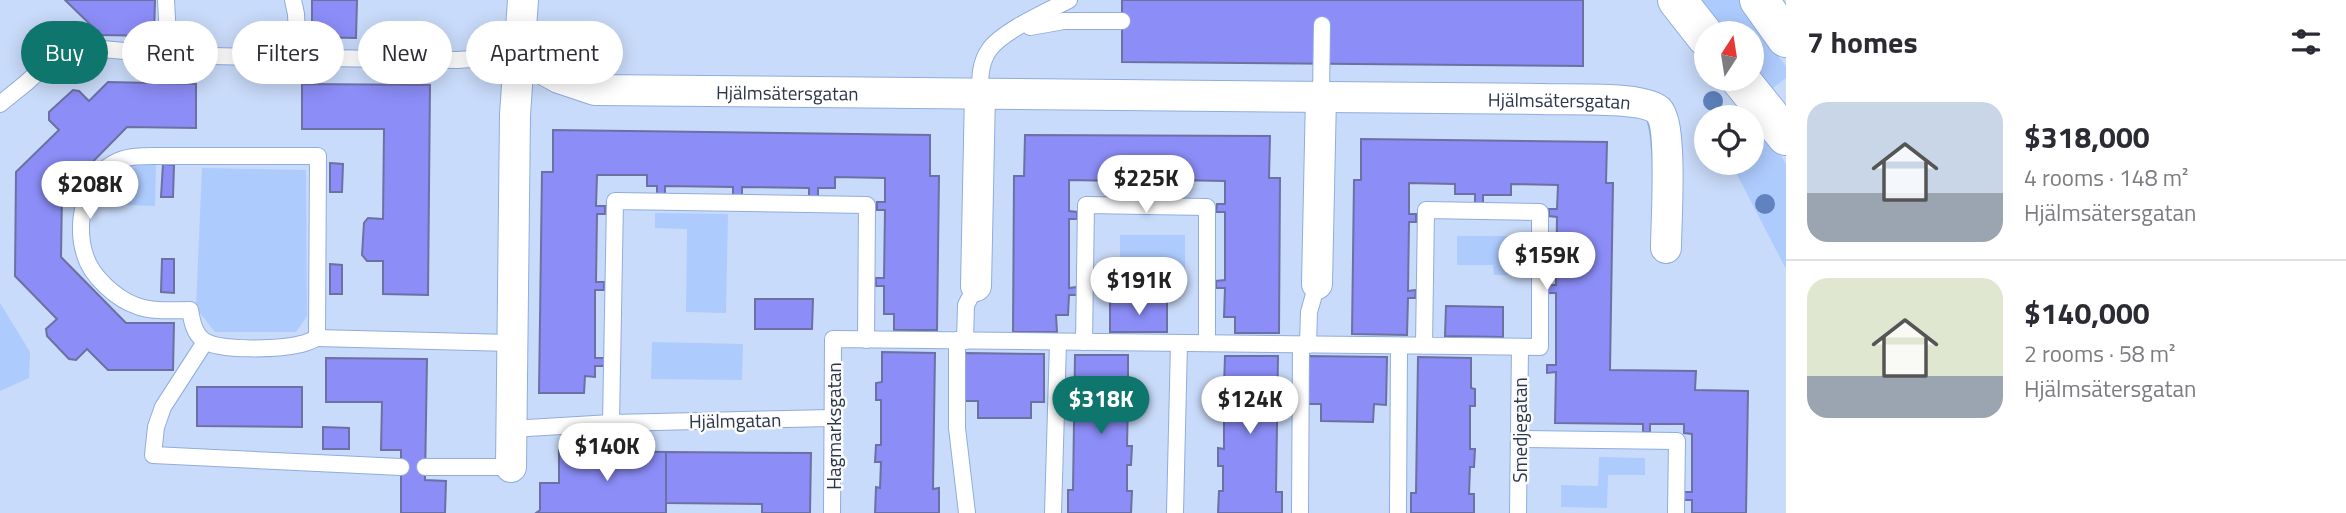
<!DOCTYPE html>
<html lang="en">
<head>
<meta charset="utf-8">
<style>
	:root { --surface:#fff; --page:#f2f2f3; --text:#2b2b33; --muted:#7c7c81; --line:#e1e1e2; --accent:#0f766e }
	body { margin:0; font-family:"Titillium Web",sans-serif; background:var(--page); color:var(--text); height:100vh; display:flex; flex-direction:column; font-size:26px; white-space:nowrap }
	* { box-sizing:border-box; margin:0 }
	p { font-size:23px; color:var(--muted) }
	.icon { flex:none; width:38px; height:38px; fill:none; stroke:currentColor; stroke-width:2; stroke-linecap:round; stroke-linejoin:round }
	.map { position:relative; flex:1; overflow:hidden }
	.drawer { display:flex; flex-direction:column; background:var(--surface); width:560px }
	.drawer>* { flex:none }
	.top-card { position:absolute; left:21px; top:21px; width:665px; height:63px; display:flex; gap:14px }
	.needle { width:46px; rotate:12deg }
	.controls { position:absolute; left:1694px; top:21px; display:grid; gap:14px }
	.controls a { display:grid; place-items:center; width:70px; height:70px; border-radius:50%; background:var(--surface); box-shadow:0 4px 18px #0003; font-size:35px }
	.price { position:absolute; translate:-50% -60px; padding:0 16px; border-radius:24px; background:#fff; color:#222; font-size:23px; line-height:46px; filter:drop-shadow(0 2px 4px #0008) }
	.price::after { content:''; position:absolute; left:50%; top:42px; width:21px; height:16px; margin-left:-10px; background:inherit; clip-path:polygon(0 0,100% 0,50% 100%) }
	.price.selected { background:var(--accent); color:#fff }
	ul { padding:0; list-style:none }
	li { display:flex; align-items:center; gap:21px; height:175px; padding:0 21px }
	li+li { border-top:2px solid var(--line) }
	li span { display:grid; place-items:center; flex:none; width:196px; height:140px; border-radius:21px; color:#555 }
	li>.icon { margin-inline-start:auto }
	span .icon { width:84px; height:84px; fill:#fffc; stroke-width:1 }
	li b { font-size:30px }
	h2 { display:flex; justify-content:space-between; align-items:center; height:84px; padding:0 21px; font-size:30px }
	.chip { padding:0 24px; border-radius:32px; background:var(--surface); box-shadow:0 4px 18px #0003; font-size:24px; line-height:63px }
	.chip.selected { background:var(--accent); color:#fff }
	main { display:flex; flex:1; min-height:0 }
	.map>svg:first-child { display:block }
	.green { fill:#adcbfd }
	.building { fill:#8c8df7; stroke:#6d70a2; stroke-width:2 }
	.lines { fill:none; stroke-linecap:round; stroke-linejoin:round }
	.lane-casing { stroke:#90acdd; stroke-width:18 }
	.street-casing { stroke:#90acdd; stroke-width:32 }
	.secondary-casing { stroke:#90acdd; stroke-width:40 }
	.lane { stroke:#fff; stroke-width:16 }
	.street { stroke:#fff; stroke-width:30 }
	.secondary { stroke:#fff; stroke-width:38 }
	.tree { fill:#6082be }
	.labels { text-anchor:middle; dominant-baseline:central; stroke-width:5; stroke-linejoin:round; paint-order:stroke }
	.street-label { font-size:19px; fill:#2b374b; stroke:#fbfbfb }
</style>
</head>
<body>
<main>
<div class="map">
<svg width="1786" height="513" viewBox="0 0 1786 513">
	<rect width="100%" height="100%" fill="#c9dbfa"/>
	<g class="green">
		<path d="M1696,0h43l32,47 15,19v12l-17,13 -17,-21v-37h-30z"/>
		<path d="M1758,127l17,19 11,18v105l-55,-106h21v-33z"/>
		<path d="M156,164l-1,42 -60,-2c15,-30 28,-38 61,-40z"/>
		<path d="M202,168l104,2 1,146 -11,16h-81l-19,-24z"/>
		<path d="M655,213l73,1 -2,99 -40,-1 1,-83 -32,-1z"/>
		<path d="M1120,235h65v39l-28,-1v-9l-37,-1z"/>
		<path d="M1457,236h65v39h-28l-1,-10h-36z"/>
		<path d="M0,303l30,49 -1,26 -29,13z"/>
		<path d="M652,342l91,2 -1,36 -91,-1z"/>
		<path d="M1599,457l46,1v17h-37l-1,33 -46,-1v-22l37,1z"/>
	</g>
	<g class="building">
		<path d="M65,0h90l-1,36 -53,-1z"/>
		<path d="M312,0h45l-1,38 -44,-1z"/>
		<path d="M1122,0h461v66l-461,-4z"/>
		<path d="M415,23v16h-26v-15z"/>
		<path d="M108,82l88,2v44l-69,-1 -65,66 -1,64 65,66h48l-1,47h-65l-21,-21 -11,11 -7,-1 -22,-23 -1,-7 11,-10 -42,-43 1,-104 43,-42 -10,-10v-8l24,-22 6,1 10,10z"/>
		<path d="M302,84l128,1 -2,210 -45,-1v-33h-16l-5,-6 2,-32 4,-5 15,1 1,-90h-82z"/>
		<path d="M553,130l377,5v41h9l-2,154h-43v-16h-10v-28h-8v-8h8l1,-68h-8v-8h8v-24l-50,-1v11h-17v8h-9v-8l-67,-1v9l-9,-1v-8l-68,-1v9l-8,-1v-8h-10v-11h-50l-1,31h9v8h-8l-1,68h8v8h-9v68h9v8h-9v11l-10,-1 -1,17h-45l3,-221h11z"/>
		<path d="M1025,135l245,1 -1,42h11l-1,155h-44v-16h-11l1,-29h-9v-7l9,-1v-68h-9l1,-8h8v-23l-51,-1v11h-26v8h-8v-8l-20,-1v-9l-51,-1v31l8,1v7h-8v69l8,-1v8h-8l-1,20h-12l1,17h-44l1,-156h10z"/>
		<path d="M1361,139l246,3 -1,41h7l-3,187 86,1 -1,19 53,1 -2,122h-54v-13h-9v-8h9v-58l-8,-1v-9h-34v8h-7v-8l-88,-1 1,-51 -9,1v-8h9v-72h-8v-8h8l1,-68 -8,-1v-7h8l1,-24 -47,-1v11h-28v8h-8v-9h-20v-10l-46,-1v31h7v8h-7l-1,69 8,-1 -1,8h-7l-1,37 -55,-1 2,-154h7z"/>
		<path d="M330,163l13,1 -1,28h-12z"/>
		<path d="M163,164l11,1 -1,32h-12z"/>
		<path d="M162,259h12v34l-13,-1z"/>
		<path d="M330,264l12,1v29h-12z"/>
		<path d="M755,299h58l-1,30h-57z"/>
		<rect x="1110" y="302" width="57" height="30"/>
		<path d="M1446,306l57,1v30l-58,-1z"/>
		<path d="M882,352l53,1 -2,136 6,-1v25h-64l1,-26 4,1 1,-26h-6l1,-17h5v-45h-5v-17l6,-1z"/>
		<path d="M965,353l79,1v48h-13v16h-53v-17h-13z"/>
		<path d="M1075,355h53v31h4v17l-4,-1 -1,44h5l-1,19h-4v26h5l-1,22h-63v-23h5z"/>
		<path d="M1225,356h53l-2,136h6v21h-64l1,-22h4v-25h-5v-18l6,1v-45h-6l1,-18h5z"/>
		<path d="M1308,356l79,1 -1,48 -12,-1 -1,18 -52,-1v-17h-14z"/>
		<path d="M1418,357l53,1v30l4,1v17h-5v43h5l-1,18h-4l-1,27h5v19h-63v-20h5z"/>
		<path d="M326,358l101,1 -2,121 21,1 -1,32h-44v-63h-20l1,-48h-56z"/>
		<path d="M197,387h105v40l-105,-1z"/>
		<path d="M323,427l26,1v21h-26z"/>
		<path d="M559,450l107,2v61h-130l4,-3v-27h19z"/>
		<path d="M666,452l145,1 -1,60h-48v-9l-96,-1z"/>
	</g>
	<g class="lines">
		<g class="lane-casing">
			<g id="lane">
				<path d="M166,0l3,55"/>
				<path d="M293,0l3,14 2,43"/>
				<path d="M1030,27l34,-6h58"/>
				<path d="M980,93c0,-15 0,-30 9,-43 13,-19 59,-39 80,-50"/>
				<path d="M1321,96l1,-71"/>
				<path d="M0,104l26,-21 35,-32 19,-4 89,8 86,2 202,3 62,-4"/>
				<path d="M154,156h164l-1,182c-5,2 -10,5 -16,6 -19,5 -82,8 -98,-4 -9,-7 -11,-19 -13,-30 -17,0 -37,2 -53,-4 -21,-7 -46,-30 -52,-51 -10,-32 -1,-79 33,-94 11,-5 24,-5 36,-5z"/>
				<path d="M317,338l195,5"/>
				<path d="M957,340v88l10,85"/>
				<path d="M965,341l1,-36 10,-19"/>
				<path d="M205,342l-42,65 -7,20 -3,28 248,12"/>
				<path d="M1084,342l2,-137 121,2v136"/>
				<path d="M1308,345l1,-33 8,-28"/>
				<path d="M611,423l4,-222 252,4 -1,135"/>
				<path d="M511,429l100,-6 221,-5"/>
				<path d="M1519,439l158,2 -1,72"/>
				<path d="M425,467h86"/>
				<path d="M832,513l1,-174 707,8v-135l-114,-2 -2,136"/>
				<path d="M1053,513l5,-171"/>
				<path d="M1175,513l4,-170"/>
				<path d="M1300,513l1,-168"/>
				<path d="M1398,513l1,-167"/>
				<path d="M1518,513l2,-166"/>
			</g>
		</g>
		<g class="street-casing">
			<g id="street">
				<path id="s1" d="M523,0l-4,56 40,22 36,12 946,9c24,1 101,-3 117,11 15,14 8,114 8,138"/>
				<path d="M1317,284l4,-188"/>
				<path d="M976,286l4,-193"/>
				<path d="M511,467l4,-352 4,-59"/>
			</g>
		</g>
		<g class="secondary-casing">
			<g id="secondary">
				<path d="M1677,0l29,37"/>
				<path d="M1759,0l27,38"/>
				<path d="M1740,79l46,57"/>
			</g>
		</g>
		<use href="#lane" class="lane"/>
		<use href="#street" class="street"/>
		<use href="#secondary" class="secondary"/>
	</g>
	<g class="tree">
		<circle cx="1713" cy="101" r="10"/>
		<circle cx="1765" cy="204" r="10"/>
	</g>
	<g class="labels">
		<g class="street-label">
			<text stroke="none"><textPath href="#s1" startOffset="332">Hjälmsätersgatan</textPath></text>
			<text stroke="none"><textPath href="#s1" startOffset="1104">Hjälmsätersgatan</textPath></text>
			<text transform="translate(735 420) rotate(-1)">Hjälmgatan</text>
			<text transform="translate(833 426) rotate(-90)">Hagmarksgatan</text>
			<text transform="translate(1519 430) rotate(-90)">Smedjegatan</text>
		</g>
	</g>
</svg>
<div class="controls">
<a><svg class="needle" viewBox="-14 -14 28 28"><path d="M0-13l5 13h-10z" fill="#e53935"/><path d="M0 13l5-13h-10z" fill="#7c7c81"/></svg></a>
<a><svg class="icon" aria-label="locate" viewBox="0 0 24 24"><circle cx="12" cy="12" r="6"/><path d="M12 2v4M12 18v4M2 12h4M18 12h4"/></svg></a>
</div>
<b class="price" style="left:1146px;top:215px">$225K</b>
<b class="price" style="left:90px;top:221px">$208K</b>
<b class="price" style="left:1547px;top:292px">$159K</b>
<b class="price" style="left:1139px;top:317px">$191K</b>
<b class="price selected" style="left:1101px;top:436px">$318K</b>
<b class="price" style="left:1250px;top:436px">$124K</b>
<b class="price" style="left:607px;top:483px">$140K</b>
<div class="top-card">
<a class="chip selected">Buy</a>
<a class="chip">Rent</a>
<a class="chip">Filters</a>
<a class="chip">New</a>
<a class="chip">Apartment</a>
</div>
</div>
<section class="drawer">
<h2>7 homes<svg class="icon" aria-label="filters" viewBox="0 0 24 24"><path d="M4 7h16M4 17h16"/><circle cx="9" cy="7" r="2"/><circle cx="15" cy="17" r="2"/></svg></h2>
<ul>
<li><span style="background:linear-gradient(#c9d6e8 65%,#9aa5b1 0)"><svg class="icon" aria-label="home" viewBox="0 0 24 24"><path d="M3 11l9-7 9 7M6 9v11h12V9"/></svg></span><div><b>$318,000</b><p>4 rooms · 148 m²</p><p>Hjälmsätersgatan</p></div></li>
<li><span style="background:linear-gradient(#dfe7d0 70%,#9aa5b1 0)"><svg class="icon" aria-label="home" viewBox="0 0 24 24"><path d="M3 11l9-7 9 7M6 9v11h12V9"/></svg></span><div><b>$140,000</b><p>2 rooms · 58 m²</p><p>Hjälmsätersgatan</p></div></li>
</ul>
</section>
</main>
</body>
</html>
